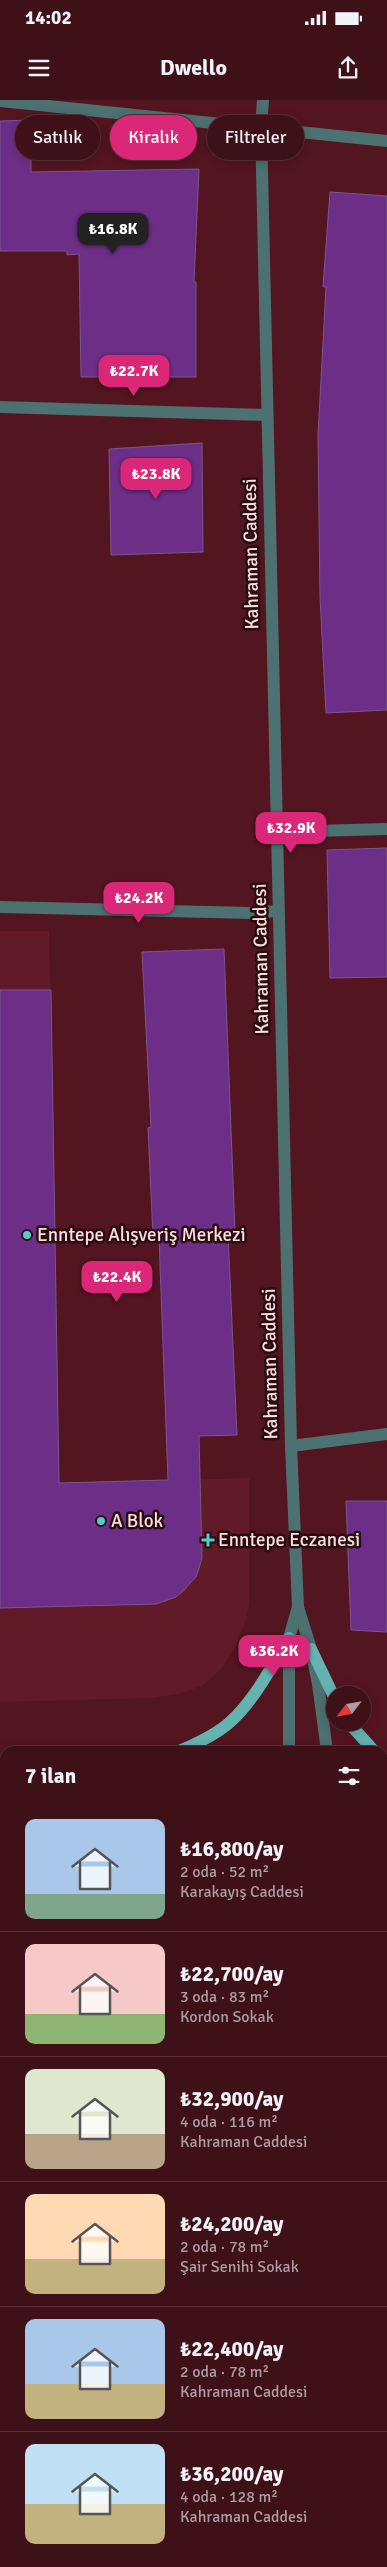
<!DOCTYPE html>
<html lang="tr">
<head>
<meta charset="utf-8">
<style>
	:root { --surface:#3e1018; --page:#451921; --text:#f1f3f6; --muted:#ad9da2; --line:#573037; --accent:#db2777 }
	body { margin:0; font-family:Signika,sans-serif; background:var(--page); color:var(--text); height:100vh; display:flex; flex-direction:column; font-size:19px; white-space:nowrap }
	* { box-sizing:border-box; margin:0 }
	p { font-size:16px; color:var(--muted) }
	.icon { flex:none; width:28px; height:28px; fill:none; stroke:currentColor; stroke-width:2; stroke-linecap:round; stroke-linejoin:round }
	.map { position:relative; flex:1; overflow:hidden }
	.side { position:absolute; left:0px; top:1646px; width:388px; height:821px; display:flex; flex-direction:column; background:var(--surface); border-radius:15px 15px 0 0; box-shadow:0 2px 12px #0003,0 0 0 1px var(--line) }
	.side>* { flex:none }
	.hud { position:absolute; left:15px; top:15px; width:358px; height:45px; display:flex; gap:10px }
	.needle { width:32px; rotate:239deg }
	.fabs { position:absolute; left:326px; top:1586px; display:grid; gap:10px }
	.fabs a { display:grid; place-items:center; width:45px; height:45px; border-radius:50%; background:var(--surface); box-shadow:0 2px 12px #0003,0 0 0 1px var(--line); font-size:25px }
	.price { position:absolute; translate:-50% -42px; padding:0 11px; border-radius:10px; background:var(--accent); color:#fff; font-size:16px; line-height:32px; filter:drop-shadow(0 1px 2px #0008) }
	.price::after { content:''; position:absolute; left:50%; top:30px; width:15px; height:11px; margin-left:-8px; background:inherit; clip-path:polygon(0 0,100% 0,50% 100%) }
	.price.selected { background:#222; color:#fff }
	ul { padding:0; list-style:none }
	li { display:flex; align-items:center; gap:15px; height:125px; padding:0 25px }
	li+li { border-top:1px solid var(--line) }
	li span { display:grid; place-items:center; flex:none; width:140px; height:100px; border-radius:10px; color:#555 }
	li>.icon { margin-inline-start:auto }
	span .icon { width:60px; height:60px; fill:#fffc; stroke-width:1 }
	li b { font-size:21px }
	h2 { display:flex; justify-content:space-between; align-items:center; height:60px; padding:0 25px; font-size:21px }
	.pill { padding:0 18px; border-radius:22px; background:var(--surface); box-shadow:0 2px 12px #0003,0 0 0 1px var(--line); font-size:18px; line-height:45px }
	.pill.selected { background:var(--accent); color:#fff }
	.status { display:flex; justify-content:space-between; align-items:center; height:35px; padding:0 25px; background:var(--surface); direction:ltr }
	.status svg { height:14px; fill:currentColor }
	header { display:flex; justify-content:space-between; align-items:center; height:65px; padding:0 25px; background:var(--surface); font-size:22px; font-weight:800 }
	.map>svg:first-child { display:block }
	.built { fill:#611a27 }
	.building { fill:#6d2e88; stroke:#7a578c }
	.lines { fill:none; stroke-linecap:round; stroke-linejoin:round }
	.minor { stroke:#4d7170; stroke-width:12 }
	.tertiary { stroke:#4d7170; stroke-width:12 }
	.secondary { stroke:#5a9695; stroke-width:12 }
	.primary { stroke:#64b3b1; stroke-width:12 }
	.poi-dot { fill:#52cdcb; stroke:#280d10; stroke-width:2 }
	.labels { text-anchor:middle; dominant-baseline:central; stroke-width:5; stroke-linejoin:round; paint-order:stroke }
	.street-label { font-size:19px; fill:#fddcde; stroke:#280d10 }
	.poi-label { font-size:19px; fill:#fddcde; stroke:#280d10; text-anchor:start }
</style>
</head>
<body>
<div class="status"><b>14:02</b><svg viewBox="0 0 49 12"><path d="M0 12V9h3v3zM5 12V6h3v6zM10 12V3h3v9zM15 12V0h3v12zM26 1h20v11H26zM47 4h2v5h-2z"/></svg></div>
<header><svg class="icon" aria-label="menu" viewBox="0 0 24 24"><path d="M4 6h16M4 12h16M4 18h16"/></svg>Dwello<svg class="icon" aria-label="share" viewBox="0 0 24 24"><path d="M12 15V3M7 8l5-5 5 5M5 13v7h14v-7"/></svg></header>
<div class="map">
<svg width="387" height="2467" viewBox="0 0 387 2467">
	<rect width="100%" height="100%" fill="#531520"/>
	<path class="built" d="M0,831h49l10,552 190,-5v126l-2,13 -11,28 -14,23 -20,18 -24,8 -25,4 -153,4z"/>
	<g class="building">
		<path d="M31,20v52l168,-3 -5,113h2v95h-115l-2,-123 -12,1v-4h-67v-130z"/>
		<path d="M330,92l57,4v514l-61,3 -6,-116 -2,-162 8,-148h-3z"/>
		<path d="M202,343l1,109 -92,3 -2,-106z"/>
		<path d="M387,748v129l-57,1 -3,-128z"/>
		<path d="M224,849l11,283 -7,1 9,202 -38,1 3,122 -3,10 -3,9 -13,14 -7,6 -20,7 -156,4v-618h51l8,493 109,-3 -9,-243h-6l-5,-109 3,-1 -9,-175z"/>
		<path d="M346,1401h41v131l-36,-2z"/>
	</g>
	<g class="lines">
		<g class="minor">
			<path d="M0,307l267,8"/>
			<path d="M277,732l110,-3"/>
			<path d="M0,807l251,6 27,-2"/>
			<path d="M291,1346l96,-12"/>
			<path d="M0,2051l5,-4"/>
		</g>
		<g class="tertiary">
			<path d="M263,0l-2,27 30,1319 7,161 13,42 7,35 9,67"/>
			<path d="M0,1l387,40"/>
			<path d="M289,1651v-113l9,-31"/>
		</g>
		<g class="secondary">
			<path d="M295,2462v5"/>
			<path d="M340,2462v5"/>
		</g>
		<g class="primary">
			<path d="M311,1549l24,50"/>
			<path d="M348,1622l26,29"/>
			<path d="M179,1651c17,-7 36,-16 50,-28 25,-22 43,-57 60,-85"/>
			<path d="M382,1659l5,3"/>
			<path d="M0,1685h5"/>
			<path d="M382,1717h5"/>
			<path d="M0,1757h5"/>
			<path d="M382,1782l5,1"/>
			<path d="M382,1851l5,-3"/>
		</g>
	</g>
	<g class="poi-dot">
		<circle cx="27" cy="1135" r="5"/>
		<circle cx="101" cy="1421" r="5"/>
		<path d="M205.5 1432.5h5v5h5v5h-5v5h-5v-5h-5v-5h5z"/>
	</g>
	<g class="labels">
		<g class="street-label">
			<text transform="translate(251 454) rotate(-91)">Kahraman Caddesi</text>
			<text transform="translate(261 859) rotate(-91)">Kahraman Caddesi</text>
			<text transform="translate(270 1264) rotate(-91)">Kahraman Caddesi</text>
		</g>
		<g class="poi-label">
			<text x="37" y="1135">Enntepe Alışveriş Merkezi</text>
			<text x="111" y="1421">A Blok</text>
			<text x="218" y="1440">Enntepe Eczanesi</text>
		</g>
	</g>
</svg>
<div class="fabs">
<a><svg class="needle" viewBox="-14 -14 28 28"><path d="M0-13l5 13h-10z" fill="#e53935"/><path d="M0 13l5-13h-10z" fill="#ad9da2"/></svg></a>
</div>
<b class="price selected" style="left:113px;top:155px">₺16.8K</b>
<b class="price" style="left:134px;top:297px">₺22.7K</b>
<b class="price" style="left:156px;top:400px">₺23.8K</b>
<b class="price" style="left:291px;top:754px">₺32.9K</b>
<b class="price" style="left:139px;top:824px">₺24.2K</b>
<b class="price" style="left:117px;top:1203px">₺22.4K</b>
<b class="price" style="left:274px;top:1577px">₺36.2K</b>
<div class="hud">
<a class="pill">Satılık</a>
<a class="pill selected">Kiralık</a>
<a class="pill">Filtreler</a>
</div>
<section class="side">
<h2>7 ilan<svg class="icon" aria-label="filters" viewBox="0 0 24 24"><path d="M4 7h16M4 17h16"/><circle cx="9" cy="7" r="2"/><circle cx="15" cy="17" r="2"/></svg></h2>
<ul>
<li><span style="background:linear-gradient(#a9c7e8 75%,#7fa58c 0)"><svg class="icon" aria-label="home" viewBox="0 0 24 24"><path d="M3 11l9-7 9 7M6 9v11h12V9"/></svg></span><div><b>₺16,800/ay</b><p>2 oda · 52 m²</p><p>Karakayış Caddesi</p></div></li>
<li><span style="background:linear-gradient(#f6c9c9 70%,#8fb573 0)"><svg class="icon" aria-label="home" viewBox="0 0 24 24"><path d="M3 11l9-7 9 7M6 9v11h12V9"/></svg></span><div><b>₺22,700/ay</b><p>3 oda · 83 m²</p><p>Kordon Sokak</p></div></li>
<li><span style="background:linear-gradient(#dfe7d0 65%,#b9a48a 0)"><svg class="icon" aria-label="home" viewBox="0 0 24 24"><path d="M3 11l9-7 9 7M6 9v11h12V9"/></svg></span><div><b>₺32,900/ay</b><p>4 oda · 116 m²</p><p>Kahraman Caddesi</p></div></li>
<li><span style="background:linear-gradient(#ffd9b3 65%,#c2b280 0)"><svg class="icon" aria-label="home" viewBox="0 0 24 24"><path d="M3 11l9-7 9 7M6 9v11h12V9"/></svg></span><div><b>₺24,200/ay</b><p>2 oda · 78 m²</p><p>Şair Senihi Sokak</p></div></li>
<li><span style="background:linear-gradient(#a9c7e8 65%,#c2b280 0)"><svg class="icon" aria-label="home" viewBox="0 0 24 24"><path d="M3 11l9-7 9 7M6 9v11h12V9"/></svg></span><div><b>₺22,400/ay</b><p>2 oda · 78 m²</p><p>Kahraman Caddesi</p></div></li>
<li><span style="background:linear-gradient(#bfe0f5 60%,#c2b280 0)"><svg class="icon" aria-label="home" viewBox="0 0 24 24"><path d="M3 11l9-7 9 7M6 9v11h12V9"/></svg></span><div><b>₺36,200/ay</b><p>4 oda · 128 m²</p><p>Kahraman Caddesi</p></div></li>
</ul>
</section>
</div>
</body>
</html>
